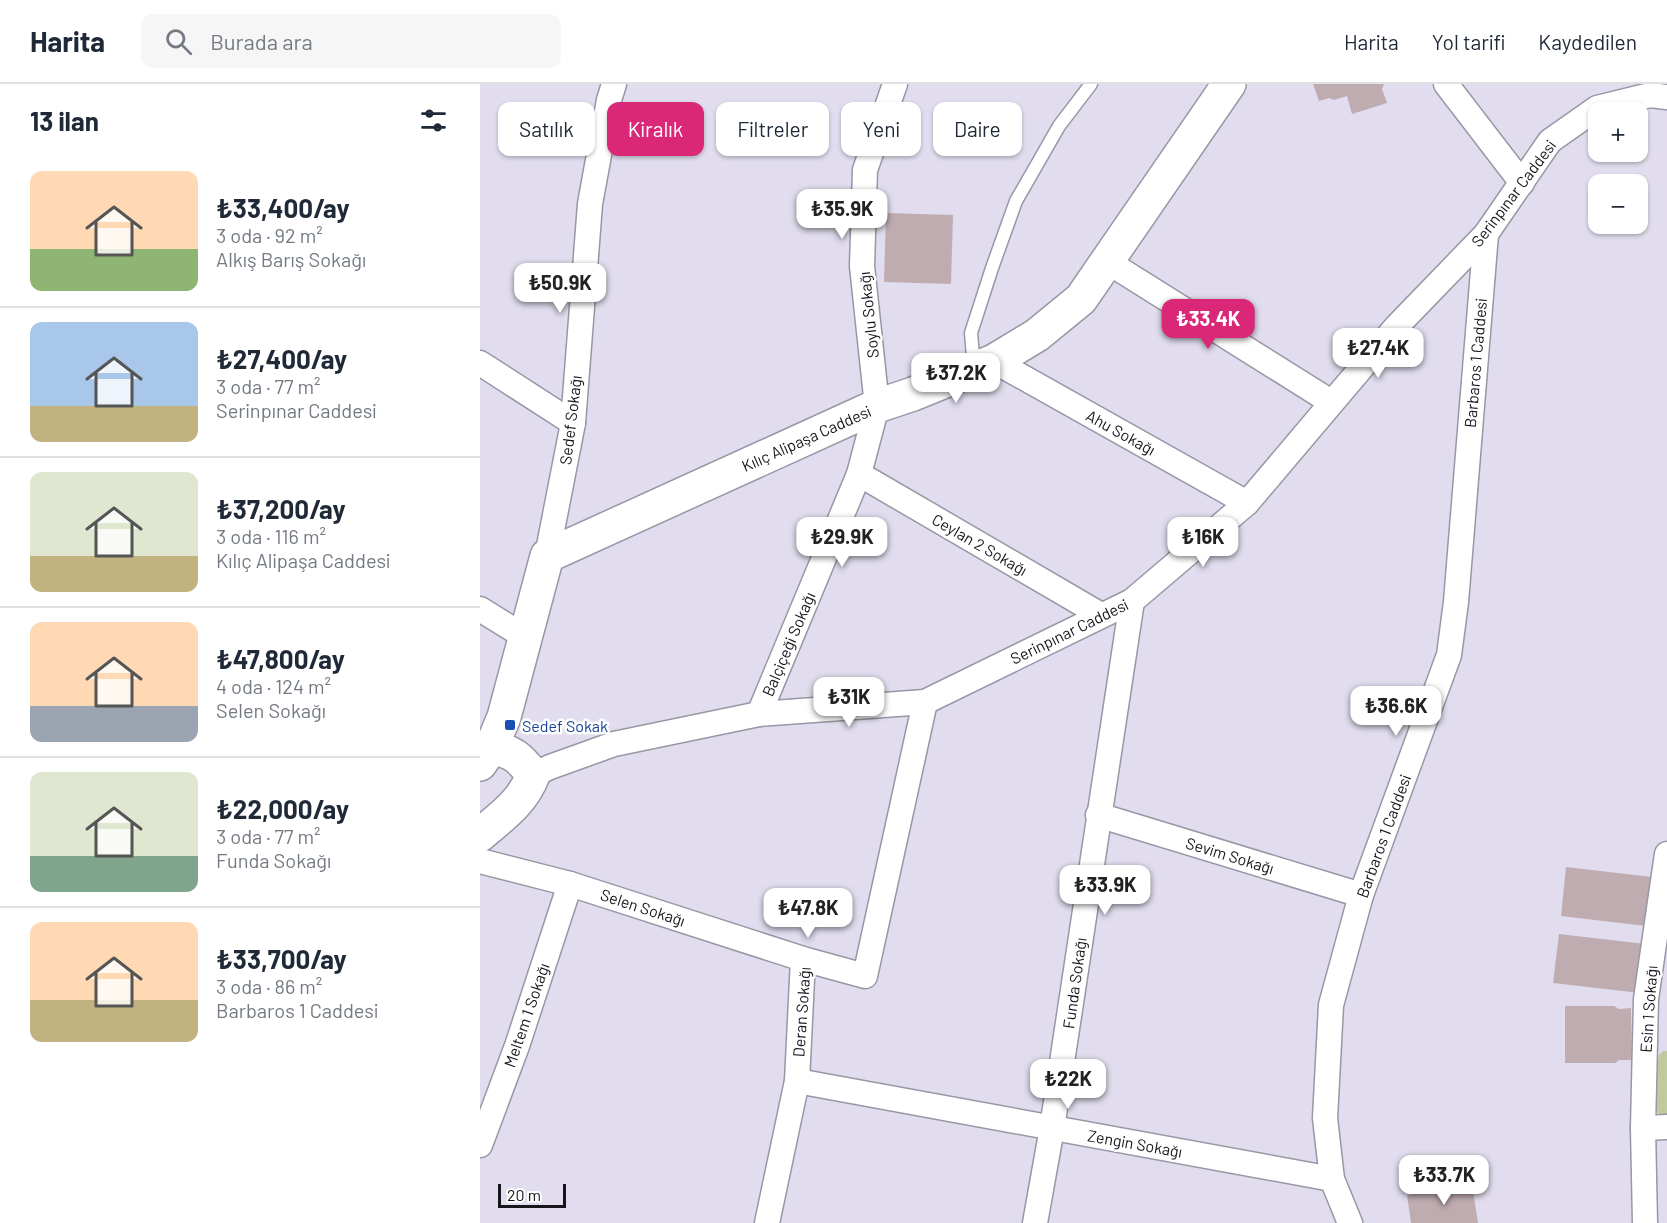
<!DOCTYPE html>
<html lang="tr">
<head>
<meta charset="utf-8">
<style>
	:root { --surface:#fff; --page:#f6f6f7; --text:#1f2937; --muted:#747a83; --line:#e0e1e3; --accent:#db2777 }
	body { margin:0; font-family:Barlow,sans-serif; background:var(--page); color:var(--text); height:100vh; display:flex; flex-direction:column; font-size:22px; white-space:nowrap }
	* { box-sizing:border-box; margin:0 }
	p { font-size:20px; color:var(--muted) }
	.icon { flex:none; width:33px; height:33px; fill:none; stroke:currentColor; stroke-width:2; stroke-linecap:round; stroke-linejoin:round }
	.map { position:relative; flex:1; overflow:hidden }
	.details { display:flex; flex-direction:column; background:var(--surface); width:480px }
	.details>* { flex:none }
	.banner { position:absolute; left:18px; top:18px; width:570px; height:54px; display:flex; gap:12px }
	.controls { position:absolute; left:1108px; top:18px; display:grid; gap:12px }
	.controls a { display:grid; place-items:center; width:60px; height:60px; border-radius:12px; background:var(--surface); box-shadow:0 2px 4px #0004; font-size:30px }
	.scale { position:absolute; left:18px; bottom:15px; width:68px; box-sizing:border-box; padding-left:6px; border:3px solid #17151b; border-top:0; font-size:16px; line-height:21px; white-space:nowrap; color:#17151b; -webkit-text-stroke:4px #fff; paint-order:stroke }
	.price { position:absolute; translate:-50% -51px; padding:0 14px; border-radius:12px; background:#fff; color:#222; font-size:20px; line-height:39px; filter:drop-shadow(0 2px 3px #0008) }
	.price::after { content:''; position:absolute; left:50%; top:36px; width:18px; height:14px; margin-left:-9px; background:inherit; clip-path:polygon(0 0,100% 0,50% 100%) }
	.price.on { background:var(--accent); color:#fff }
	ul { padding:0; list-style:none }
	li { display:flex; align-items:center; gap:18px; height:150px; padding:0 30px }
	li+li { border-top:2px solid var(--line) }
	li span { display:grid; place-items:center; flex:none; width:168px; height:120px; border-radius:12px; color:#555 }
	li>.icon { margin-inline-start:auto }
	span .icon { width:72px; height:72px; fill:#fffc; stroke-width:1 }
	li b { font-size:26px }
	h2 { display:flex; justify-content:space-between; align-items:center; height:72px; padding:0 30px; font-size:26px }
	.chip { padding:0 21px; border-radius:12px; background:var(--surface); box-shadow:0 2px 4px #0004; font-size:21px; line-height:54px }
	.chip.on { background:var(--accent); color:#fff }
	header { display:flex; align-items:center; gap:36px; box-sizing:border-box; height:84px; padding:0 30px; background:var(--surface); border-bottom:2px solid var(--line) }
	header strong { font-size:28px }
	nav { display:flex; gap:33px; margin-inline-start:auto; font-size:21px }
	.search { width:420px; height:54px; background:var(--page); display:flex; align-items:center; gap:15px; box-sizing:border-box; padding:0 21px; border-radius:12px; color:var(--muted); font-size:22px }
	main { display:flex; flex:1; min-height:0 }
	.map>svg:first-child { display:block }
	.green { fill:#c1c99f }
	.building { fill:#bfacb1 }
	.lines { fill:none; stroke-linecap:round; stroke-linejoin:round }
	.lane-casing { stroke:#9996a5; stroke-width:15 }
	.street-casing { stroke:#9996a5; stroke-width:27 }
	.secondary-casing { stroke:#9996a5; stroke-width:36 }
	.lane { stroke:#fff; stroke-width:12 }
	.street { stroke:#fff; stroke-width:24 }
	.secondary { stroke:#fff; stroke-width:33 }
	.transit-dot { fill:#1a4fb4; stroke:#fff; stroke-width:2 }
	.labels { text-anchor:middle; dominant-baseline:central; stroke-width:5; stroke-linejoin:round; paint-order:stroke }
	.street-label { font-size:16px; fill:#17151b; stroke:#fff }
	.transit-label { font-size:16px; fill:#164399; stroke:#fff; text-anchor:start }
</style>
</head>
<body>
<header>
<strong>Harita</strong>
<div class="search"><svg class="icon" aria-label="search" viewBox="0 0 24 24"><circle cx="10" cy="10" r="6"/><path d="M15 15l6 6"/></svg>Burada ara</div>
<nav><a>Harita</a><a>Yol tarifi</a><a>Kaydedilen</a></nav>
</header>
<main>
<section class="details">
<h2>13 ilan<svg class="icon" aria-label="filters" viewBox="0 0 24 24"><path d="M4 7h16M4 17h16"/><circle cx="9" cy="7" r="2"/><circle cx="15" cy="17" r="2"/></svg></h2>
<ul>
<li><span style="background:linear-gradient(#ffd9b3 65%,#8fb573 0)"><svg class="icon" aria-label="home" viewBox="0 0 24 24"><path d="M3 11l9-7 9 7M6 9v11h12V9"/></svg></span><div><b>₺33,400/ay</b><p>3 oda · 92 m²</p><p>Alkış Barış Sokağı</p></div></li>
<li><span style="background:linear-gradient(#a9c7e8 70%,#c2b280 0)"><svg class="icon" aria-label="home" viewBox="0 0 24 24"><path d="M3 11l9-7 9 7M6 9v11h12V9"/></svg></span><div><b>₺27,400/ay</b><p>3 oda · 77 m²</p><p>Serinpınar Caddesi</p></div></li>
<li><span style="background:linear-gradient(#dfe7d0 70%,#c2b280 0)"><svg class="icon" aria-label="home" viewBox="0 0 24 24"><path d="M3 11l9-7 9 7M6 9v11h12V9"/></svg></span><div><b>₺37,200/ay</b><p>3 oda · 116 m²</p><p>Kılıç Alipaşa Caddesi</p></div></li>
<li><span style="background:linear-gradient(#ffd9b3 70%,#9aa5b1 0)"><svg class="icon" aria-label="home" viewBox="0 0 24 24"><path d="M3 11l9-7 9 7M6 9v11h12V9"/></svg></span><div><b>₺47,800/ay</b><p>4 oda · 124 m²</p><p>Selen Sokağı</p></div></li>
<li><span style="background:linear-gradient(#dfe7d0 70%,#7fa58c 0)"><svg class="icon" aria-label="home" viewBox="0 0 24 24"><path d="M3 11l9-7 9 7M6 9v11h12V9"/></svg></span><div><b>₺22,000/ay</b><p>3 oda · 77 m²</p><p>Funda Sokağı</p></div></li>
<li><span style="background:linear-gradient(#ffd9b3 65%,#c2b280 0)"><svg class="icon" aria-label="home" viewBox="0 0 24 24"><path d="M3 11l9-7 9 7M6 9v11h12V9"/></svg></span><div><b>₺33,700/ay</b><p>3 oda · 86 m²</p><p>Barbaros 1 Caddesi</p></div></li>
</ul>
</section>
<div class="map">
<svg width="1187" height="1139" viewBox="0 0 1187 1139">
	<rect width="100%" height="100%" fill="#e1ddee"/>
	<path class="green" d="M1183,967h4v66l-8,-1 -3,-8 2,-47 1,-6z"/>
	<g class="building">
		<path d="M833,0h71l-2,5 5,14 -35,11 -5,-18 -13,4 -5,-2 -10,3z"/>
		<path d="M406,129l67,2 -2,69 -67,-2z"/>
		<path d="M1086,783l86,10 -6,49 -85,-10z"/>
		<path d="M1079,850l86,10 -5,49 -87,-10z"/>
		<path d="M1085,922h49l5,3 12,-1 1,52h-13l-4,3h-50z"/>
		<path d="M992,1100l6,39h-67l-4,-28z"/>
	</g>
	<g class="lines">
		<g class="lane-casing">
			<path id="lane" d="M494,284l-3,-35 21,-65 24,-67 43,-75 32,-42"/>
		</g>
		<g class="street-casing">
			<g id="street">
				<path d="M966,0l76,99"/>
				<path d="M628,178l223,140"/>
				<path d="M514,277l253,142"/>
				<path d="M0,279l93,60"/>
				<path d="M379,390l242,141"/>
				<path d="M67,472l26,-133 17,-219 19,-104 5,-16"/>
				<path d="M0,525l45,28"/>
				<path d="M279,630l100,-240 18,-68 -15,-140 3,-96 30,-86"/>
				<path d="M53,691l17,-8 64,-23 145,-30 166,-12 207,-101 115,-98 149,-176 90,-93 64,-93 47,-33 53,-13 17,2"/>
				<path d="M618,731l263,80"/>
				<path d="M0,777l90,23 233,75"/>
				<path d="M317,997l535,98"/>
				<path d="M1163,1044l24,-1"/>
				<path d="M0,1061l37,-99 53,-162"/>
				<path d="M287,1139l30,-142 6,-122 62,17 60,-274"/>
				<path d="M555,1139l17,-95 80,-527"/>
				<path d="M870,1139l-18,-44 -7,-61 6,-113 30,-110 88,-240 7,-53 30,-368"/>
				<path d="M1165,1139l-2,-95 3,-129 21,-145"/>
			</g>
		</g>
		<g class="secondary-casing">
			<g id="secondary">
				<path d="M0,680l11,-16 13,-31 43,-161 330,-150 36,-12 81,-33 43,-26 44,-36 148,-215"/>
				<path d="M0,751c21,-18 43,-33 53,-60 -13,-17 -20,-24 -42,-27"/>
			</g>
		</g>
		<use href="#lane" class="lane"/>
		<use href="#street" class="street"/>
		<use href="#secondary" class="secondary"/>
	</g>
	<rect class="transit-dot" x="24" y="635" width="12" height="12" rx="3"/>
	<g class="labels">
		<g class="street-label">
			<text transform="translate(1033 109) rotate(-53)">Serinpınar Caddesi</text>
			<text transform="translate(388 231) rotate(-96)">Soylu Sokağı</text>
			<text transform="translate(995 279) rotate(-85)">Barbaros 1 Caddesi</text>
			<text transform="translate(90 336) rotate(-83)">Sedef Sokağı</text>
			<text transform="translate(641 348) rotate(29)">Ahu Sokağı</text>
			<text transform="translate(326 354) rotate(-24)">Kılıç Alipaşa Caddesi</text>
			<text transform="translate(500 460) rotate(30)">Ceylan 2 Sokağı</text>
			<text transform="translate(589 547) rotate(-26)">Serinpınar Caddesi</text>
			<text transform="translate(308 560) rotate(-67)">Balçiçeği Sokağı</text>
			<text transform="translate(903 752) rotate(-70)">Barbaros 1 Caddesi</text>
			<text transform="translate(750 771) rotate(17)">Sevim Sokağı</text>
			<text transform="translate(163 823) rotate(18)">Selen Sokağı</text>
			<text transform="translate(594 899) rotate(-82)">Funda Sokağı</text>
			<text transform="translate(1168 925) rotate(-86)">Esin 1 Sokağı</text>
			<text transform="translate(321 928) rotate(-86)">Deran Sokağı</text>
			<text transform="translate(46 931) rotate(-71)">Meltem 1 Sokağı</text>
			<text transform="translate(655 1059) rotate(10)">Zengin Sokağı</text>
		</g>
		<g class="transit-label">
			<text x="42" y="641">Sedef Sokak</text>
		</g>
	</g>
</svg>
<div class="controls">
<a>+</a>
<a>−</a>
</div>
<div class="scale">20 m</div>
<b class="price" style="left:362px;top:156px">₺35.9K</b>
<b class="price" style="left:80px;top:230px">₺50.9K</b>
<b class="price on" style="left:728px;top:266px">₺33.4K</b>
<b class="price" style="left:898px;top:295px">₺27.4K</b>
<b class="price" style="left:476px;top:320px">₺37.2K</b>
<b class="price" style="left:362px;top:484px">₺29.9K</b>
<b class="price" style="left:723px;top:484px">₺16K</b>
<b class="price" style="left:369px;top:644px">₺31K</b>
<b class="price" style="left:916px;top:653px">₺36.6K</b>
<b class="price" style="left:625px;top:832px">₺33.9K</b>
<b class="price" style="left:328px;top:855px">₺47.8K</b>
<b class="price" style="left:588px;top:1026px">₺22K</b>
<b class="price" style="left:964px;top:1122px">₺33.7K</b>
<div class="banner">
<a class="chip">Satılık</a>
<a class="chip on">Kiralık</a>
<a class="chip">Filtreler</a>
<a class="chip">Yeni</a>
<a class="chip">Daire</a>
</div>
</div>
</main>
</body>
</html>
